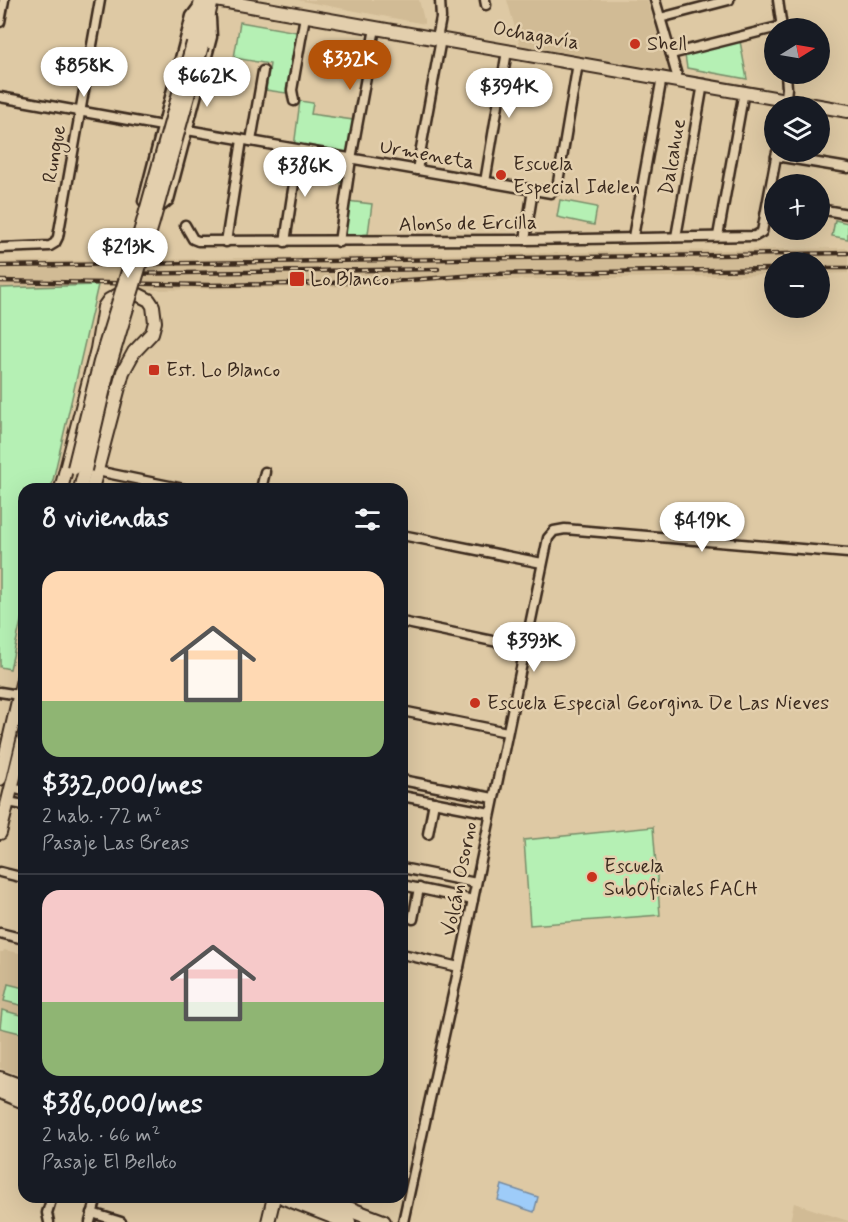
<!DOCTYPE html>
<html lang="es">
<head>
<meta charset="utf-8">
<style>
	:root { --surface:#171b24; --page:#242831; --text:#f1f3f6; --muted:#9ea1a6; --line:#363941; --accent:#b45309 }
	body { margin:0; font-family:Mynerve,sans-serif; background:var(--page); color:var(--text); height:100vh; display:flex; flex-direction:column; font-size:22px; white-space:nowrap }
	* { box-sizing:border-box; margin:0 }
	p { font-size:20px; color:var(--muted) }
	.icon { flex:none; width:33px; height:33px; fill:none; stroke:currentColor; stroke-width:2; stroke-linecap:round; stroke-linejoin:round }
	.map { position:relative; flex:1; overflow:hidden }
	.sheet { position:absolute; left:18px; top:483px; width:390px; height:720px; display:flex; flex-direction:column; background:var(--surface); border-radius:18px; box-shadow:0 6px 24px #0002 }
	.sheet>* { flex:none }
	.needle { width:39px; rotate:79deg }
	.controls { position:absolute; left:764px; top:18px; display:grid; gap:12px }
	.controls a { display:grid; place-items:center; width:66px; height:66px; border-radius:50%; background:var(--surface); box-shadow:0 6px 24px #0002; font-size:30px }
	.price { position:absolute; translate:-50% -51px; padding:0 14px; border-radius:21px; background:#fff; color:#222; font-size:20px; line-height:39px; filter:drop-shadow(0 2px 3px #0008) }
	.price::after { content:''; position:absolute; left:50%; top:36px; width:18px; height:14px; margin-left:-9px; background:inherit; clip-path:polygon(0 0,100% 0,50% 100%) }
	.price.active { background:var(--accent); color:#fff }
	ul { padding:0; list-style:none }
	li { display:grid; align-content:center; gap:12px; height:318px; padding:0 24px }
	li+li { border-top:2px solid var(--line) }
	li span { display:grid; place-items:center; height:186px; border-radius:18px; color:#555 }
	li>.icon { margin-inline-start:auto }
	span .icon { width:108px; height:108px; fill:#fffc; stroke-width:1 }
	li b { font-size:26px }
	h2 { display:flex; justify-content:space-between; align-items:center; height:72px; padding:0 24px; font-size:26px }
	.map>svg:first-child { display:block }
	.built { fill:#d1bb95 }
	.green { fill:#b5f0b4; stroke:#788d69; stroke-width:1.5 }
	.water { fill:#9eccf9; stroke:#768ba1; stroke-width:1.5 }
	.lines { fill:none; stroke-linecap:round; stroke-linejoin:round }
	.street-casing { stroke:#3b2a1e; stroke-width:13 }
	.secondary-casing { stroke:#3b2a1e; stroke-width:16 }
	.primary-casing { stroke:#3b2a1e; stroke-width:18 }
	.street { stroke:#e3cfad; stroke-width:8 }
	.secondary { stroke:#e3cfad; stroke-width:12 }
	.primary { stroke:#e3cfad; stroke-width:14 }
	.rail-casing { stroke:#3b2a1e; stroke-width:4.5 }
	.rail { stroke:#e3cfad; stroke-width:2; stroke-dasharray:7; stroke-linecap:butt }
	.secondary-bridge-casing { stroke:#3b2a1e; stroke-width:16; stroke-linecap:butt }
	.secondary-bridge { stroke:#e3cfad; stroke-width:12 }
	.poi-dot { fill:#c8321e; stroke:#e3cfad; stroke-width:2 }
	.labels { text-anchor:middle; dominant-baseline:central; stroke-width:5; stroke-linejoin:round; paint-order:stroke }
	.street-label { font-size:20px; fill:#3b2a1e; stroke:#e3cfad }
	.poi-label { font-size:20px; fill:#3b2a1e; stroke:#e3cfad; text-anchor:start }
</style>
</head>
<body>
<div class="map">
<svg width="848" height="1222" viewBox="0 0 848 1222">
	<rect width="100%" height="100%" fill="#dec9a4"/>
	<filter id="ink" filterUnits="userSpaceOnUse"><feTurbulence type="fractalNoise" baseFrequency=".0167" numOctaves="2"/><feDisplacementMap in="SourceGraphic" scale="12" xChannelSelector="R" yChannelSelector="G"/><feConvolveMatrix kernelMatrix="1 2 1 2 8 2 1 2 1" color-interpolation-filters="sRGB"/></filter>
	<g filter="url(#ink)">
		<g class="built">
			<path d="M297,0h122l6,24z"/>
			<path d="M507,0h140l22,71 -149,-26z"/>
			<path d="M848,248v25l-29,1v-12h-45v13l-330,6 -71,5 -222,4 -53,-5 -98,3v-26z"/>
			<path d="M4,950l20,4 -1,122 -23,-8v-116h3z"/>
			<path d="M794,1203l54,18v1h-58z"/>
		</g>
		<g class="green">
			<path d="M240,22l57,10 -11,61 -20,-3 4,-26 -36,-6z"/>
			<path d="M740,41l7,38 -60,-11 -2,-13z"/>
			<path d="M300,101l13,2 -2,11 42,6 -5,35 -54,-8z"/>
			<path d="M297,159l48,7 -3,17 -48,-7z"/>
			<path d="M560,200l37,7 -3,18 -37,-8z"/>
			<path d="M347,201l25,3 -4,30 -26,3z"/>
			<path d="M835,220l13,3v16l-16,-3z"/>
			<path d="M98,285l-47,204h-27v119l-14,61 -10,-2v-379z"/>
			<path d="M653,827l7,88 -130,10 -6,-85z"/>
			<path d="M8,984l16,4v18l-20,-5z"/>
			<path d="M2,1010l22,6v18l-24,-6z"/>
		</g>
		<path class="water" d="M502,1185l36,12 -4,15 -36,-12z"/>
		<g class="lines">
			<g class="street-casing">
				<g id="street">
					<path d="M485,0l1,5"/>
					<path d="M655,0l23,79"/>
					<path d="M778,0l4,28"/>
					<path d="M660,18l69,-18"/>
					<path d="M0,22l4,-22"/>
					<path d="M437,39l4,-21 -1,-18"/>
					<path d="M671,54l111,-28"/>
					<path d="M0,97l162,29"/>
					<path d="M294,101l-2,-11 13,-74"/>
					<path d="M785,106l2,-18 -1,-14"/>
					<path d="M187,130l364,63 6,-5 21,-125"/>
					<path d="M251,141l12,-70"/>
					<path d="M776,156l72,12"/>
					<path d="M417,170l24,-131"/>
					<path d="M485,182l22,-131"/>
					<path d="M143,201l48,-185 9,-12"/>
					<path d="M154,207l8,-1 7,-6 43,-163 -1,-19"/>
					<path d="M819,209l29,5"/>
					<path d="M185,225l8,14 5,2 327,-1 230,-4 7,-4 15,-80"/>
					<path d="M718,236l26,-145"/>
					<path d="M633,237l29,-160"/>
					<path d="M676,237l27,-153"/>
					<path d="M525,240l8,-50"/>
					<path d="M226,242l16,-102"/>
					<path d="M285,242l14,-92"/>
					<path d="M339,242l12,-83 24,-131"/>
					<path d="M0,248l50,-2 5,-3 3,-6 42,-237"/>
					<path d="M97,471l87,18"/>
					<path d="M261,489l4,-17"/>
					<path d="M402,535l140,28"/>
					<path d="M402,622l124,26"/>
					<path d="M0,692l19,3"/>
					<path d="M402,711l105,21"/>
					<path d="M402,780l91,18"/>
					<path d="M12,788l12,3"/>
					<path d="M402,796l88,17"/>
					<path d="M8,802l16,3"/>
					<path d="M428,834l6,-32"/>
					<path d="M402,868l74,15"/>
					<path d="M0,872l24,6"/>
					<path d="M402,885l71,15"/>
					<path d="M413,919l6,-31"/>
					<path d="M0,933l24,6"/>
					<path d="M402,954l57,13"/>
					<path d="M92,1213l29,9"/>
					<path d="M49,1222l-2,-9 5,-16"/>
					<path d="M90,1222l7,-25"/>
					<path d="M403,1222l56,-255 89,-429 6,-7 11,-2 283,24"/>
				</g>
			</g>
			<g class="secondary-casing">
				<g id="secondary">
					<path d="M216,0l632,111"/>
					<path d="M193,43l8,-43"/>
					<path d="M202,46l10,-46"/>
					<path d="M61,489l36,-140 7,-42 5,-7 9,-5 9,-2 12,2 10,5 4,6 2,16 -3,11 -18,19 -11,20 -31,117"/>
					<path d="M80,489l5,-19"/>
					<path d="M0,779l24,-104"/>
					<path d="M0,833l24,-96"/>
					<path d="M268,1222l6,-25"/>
				</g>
			</g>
			<g class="primary-casing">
				<g id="primary">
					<path d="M0,1079l24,9"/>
					<path d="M0,1091l24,10"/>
					<path d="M284,1197l64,25"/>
					<path d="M317,1197l66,25"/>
				</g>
			</g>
			<use href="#street" class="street"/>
			<use href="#secondary" class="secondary"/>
			<use href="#primary" class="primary"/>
			<g class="rail-casing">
				<g id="rail">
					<path d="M0,266l848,-13"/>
					<path d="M819,268h29"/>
					<path d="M123,274l315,-5"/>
					<path d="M0,281l208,4 88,-1 99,-3 95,-7 284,-5"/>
				</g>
			</g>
			<use href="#rail" class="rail"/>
			<g class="secondary-bridge-casing">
				<g id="secondary-bridge">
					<path d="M74,468l26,-106 41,-133 52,-186"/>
					<path d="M85,470l23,-99 45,-149 49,-176"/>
				</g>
			</g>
			<use href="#secondary-bridge" class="secondary-bridge"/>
		</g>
	</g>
	<g class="poi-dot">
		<circle cx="635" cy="44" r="6"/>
		<circle cx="501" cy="175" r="6"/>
		<rect x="289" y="271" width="16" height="16" rx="3"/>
		<rect x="148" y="364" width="12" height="12" rx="3"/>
		<circle cx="475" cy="703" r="6"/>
		<circle cx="592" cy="877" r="6"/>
	</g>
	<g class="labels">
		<g class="street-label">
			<text transform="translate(536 36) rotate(10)">Ochagavía</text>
			<text transform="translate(55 154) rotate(-80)">Rungue</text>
			<text transform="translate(427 155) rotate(10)">Urmeneta</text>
			<text transform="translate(673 157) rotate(-80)">Dalcahue</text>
			<text transform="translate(468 224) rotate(-1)">Alonso de Ercilla</text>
			<text transform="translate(460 879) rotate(-79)">Volcán Osorno</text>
		</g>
		<g class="poi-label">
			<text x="647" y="44">Shell</text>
			<text x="513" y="164">Escuela<tspan x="513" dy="23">Especial Idelen</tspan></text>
			<text x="310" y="279">Lo Blanco</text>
			<text x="166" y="370">Est. Lo Blanco</text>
			<text x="487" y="703">Escuela Especial Georgina De Las Nieves</text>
			<text x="604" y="866">Escuela<tspan x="604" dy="23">SubOficiales FACH</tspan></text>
		</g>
	</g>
</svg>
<div class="controls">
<a><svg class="needle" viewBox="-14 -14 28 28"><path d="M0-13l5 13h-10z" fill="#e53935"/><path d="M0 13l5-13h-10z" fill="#9ea1a6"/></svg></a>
<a><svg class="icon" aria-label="layers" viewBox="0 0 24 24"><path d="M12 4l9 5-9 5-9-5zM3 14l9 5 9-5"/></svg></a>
<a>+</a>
<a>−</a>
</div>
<b class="price active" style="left:350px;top:91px">$332K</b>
<b class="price" style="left:84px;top:98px">$858K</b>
<b class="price" style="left:207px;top:108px">$662K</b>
<b class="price" style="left:509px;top:119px">$394K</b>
<b class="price" style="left:305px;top:198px">$386K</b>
<b class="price" style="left:128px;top:279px">$213K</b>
<b class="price" style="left:702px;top:553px">$419K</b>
<b class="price" style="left:534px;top:673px">$393K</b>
<section class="sheet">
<h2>8 viviendas<svg class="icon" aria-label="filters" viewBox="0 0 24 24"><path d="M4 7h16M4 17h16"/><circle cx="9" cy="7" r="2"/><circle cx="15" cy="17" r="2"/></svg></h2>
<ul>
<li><span style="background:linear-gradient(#ffd9b3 70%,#8fb573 0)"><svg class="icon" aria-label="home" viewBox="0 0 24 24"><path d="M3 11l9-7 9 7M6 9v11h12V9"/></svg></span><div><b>$332,000/mes</b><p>2 hab. · 72 m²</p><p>Pasaje Las Breas</p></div></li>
<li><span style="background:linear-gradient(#f6c9c9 60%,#8fb573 0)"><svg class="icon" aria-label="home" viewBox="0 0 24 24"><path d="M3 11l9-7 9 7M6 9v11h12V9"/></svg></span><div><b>$386,000/mes</b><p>2 hab. · 66 m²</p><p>Pasaje El Belloto</p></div></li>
</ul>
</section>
</div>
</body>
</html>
